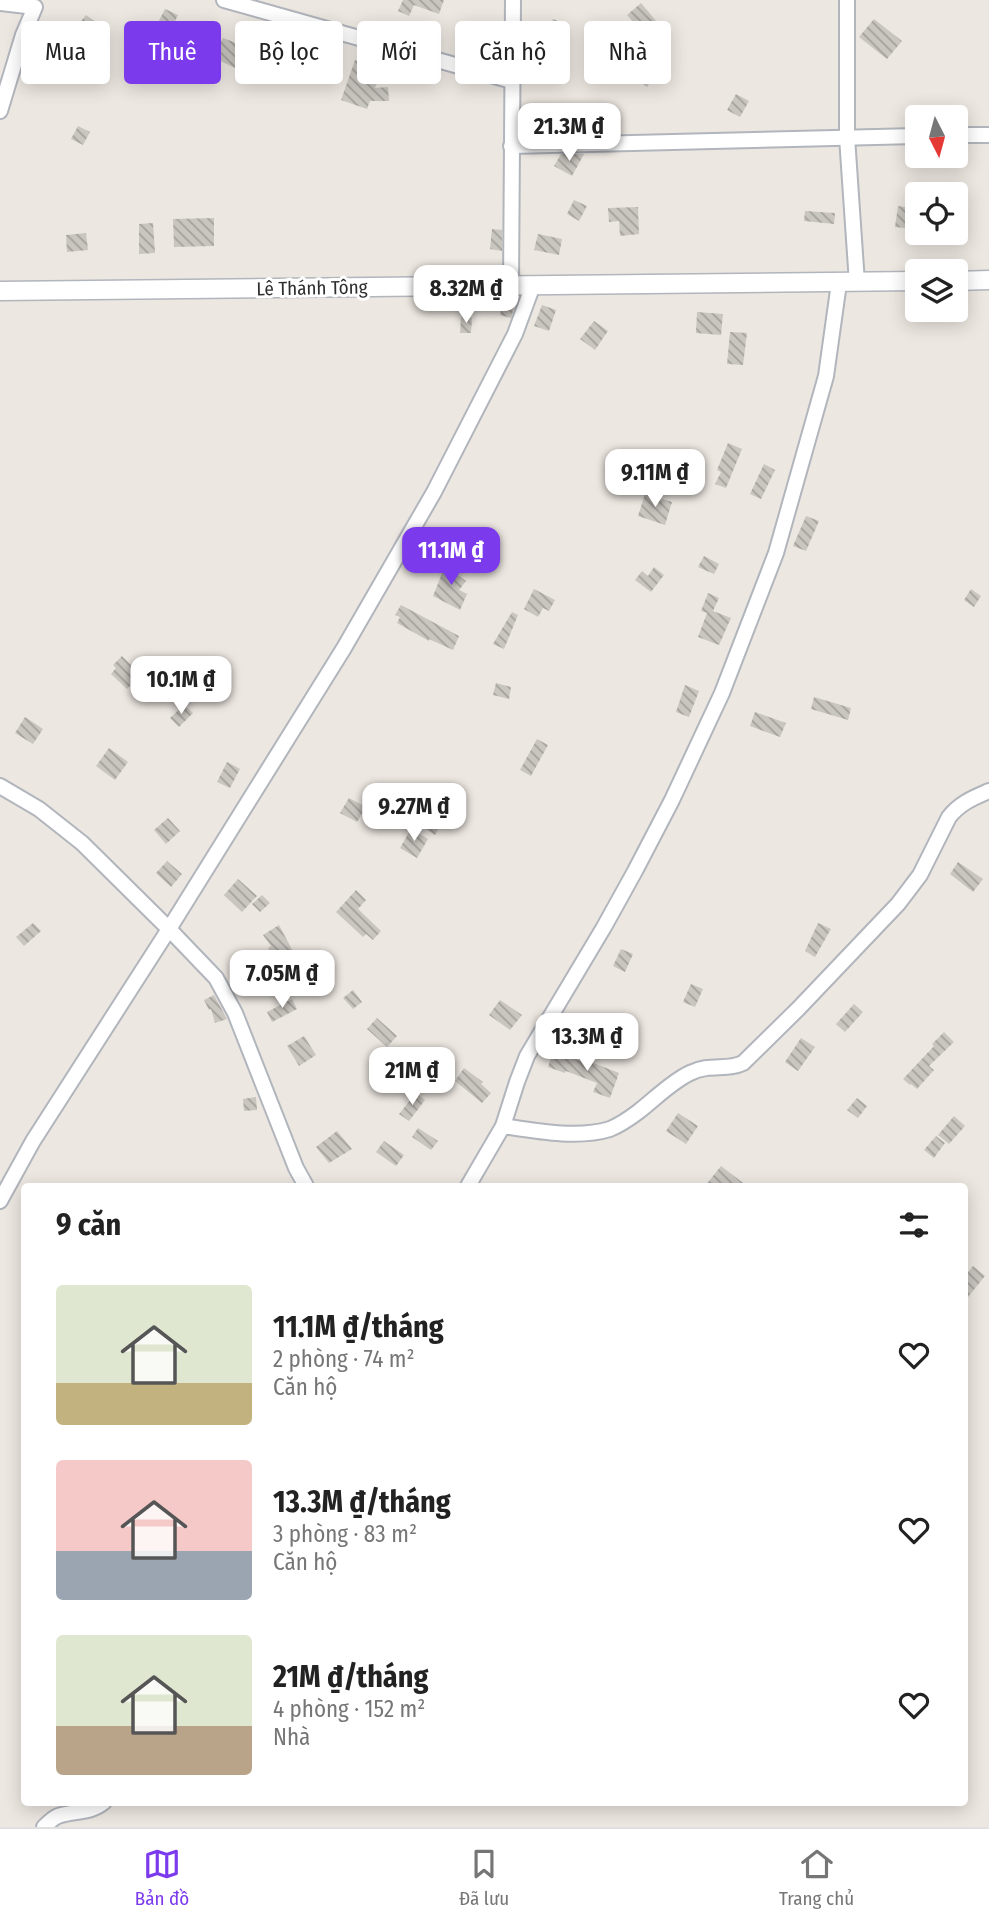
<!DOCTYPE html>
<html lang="vi">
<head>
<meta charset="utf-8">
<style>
	:root { --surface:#fff; --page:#f6f6f6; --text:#222; --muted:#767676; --line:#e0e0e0; --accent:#7c3aed }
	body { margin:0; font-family:"Fira Sans Condensed",sans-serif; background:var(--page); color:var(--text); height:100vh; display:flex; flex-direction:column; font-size:26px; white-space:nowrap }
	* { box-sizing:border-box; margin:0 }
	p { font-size:23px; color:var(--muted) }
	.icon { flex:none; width:38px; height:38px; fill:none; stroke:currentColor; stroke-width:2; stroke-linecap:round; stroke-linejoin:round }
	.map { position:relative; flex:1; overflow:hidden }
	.side { position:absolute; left:21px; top:1183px; width:947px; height:623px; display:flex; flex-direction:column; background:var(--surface); border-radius:7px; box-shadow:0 4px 18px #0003 }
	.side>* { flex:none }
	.top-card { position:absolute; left:21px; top:21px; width:948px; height:63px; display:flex; gap:14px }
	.needle { width:46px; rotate:174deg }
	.fabs { position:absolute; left:905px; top:105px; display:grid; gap:14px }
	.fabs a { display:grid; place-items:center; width:63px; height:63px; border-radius:7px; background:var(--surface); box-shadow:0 4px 18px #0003; font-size:35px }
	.price { position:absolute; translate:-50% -60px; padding:0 16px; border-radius:14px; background:#fff; color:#222; font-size:23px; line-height:46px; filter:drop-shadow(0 2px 4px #0008) }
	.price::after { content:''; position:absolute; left:50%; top:42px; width:21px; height:16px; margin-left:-10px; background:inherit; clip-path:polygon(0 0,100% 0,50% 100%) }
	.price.active { background:var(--accent); color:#fff }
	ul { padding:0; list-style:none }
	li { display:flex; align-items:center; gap:21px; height:175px; padding:0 35px }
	li span { display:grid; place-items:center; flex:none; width:196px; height:140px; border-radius:7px; color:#555 }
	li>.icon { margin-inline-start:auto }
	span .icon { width:84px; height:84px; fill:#fffc; stroke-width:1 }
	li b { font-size:30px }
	h2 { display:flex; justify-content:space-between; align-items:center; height:84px; padding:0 35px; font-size:30px }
	.pill { padding:0 24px; border-radius:7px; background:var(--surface); box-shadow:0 4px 18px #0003; font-size:24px; line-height:63px }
	.pill.active { background:var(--accent); color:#fff }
	.menu { display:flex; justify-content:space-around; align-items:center; height:98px; border-top:2px solid var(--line); background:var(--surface); font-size:19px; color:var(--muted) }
	.menu a { display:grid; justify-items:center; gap:4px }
	.menu .active { color:var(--accent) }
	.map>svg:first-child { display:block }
	.building { fill:url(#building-back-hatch) }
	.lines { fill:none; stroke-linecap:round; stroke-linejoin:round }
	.minor-casing { stroke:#b1b5bc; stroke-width:18 }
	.tertiary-casing { stroke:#b1b5bc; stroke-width:21 }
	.minor { stroke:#fff; stroke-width:14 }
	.tertiary { stroke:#fff; stroke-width:18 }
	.labels { text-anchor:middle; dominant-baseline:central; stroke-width:6; stroke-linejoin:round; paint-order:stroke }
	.street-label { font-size:19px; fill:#2d2d2d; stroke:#fff }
</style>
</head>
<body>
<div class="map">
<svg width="989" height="1827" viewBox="0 0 989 1827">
	<defs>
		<pattern id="building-back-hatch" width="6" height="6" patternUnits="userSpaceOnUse" patternTransform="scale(1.75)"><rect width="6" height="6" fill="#c9c5bf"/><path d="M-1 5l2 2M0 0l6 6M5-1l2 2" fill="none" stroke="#a4a09c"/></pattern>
	</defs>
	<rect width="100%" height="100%" fill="#ede7e1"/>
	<g class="building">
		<path d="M403,0h41l-5,14 -25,-9 -5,11 -11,-5z"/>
		<path d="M641,3l21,25 -14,11 -21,-24z"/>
		<path d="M165,9l13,6 -18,36 -13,-7z"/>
		<path d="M86,15l19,14 -16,20 -18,-15z"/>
		<path d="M553,19l14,6 -8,16 -13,-6z"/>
		<path d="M874,19l28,22 -15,18 -28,-22z"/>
		<path d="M200,30l21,11 2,-3 13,5 4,-8 11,6 -14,28 -29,-14 -12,26 -20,-9 7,-17 3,1z"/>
		<path d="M621,52l33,24 -7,11 -34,-24z"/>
		<path d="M355,60l27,10 -7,18 13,-1 1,14h-19l-3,8 -26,-9z"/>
		<path d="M736,94l13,7 -9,16 -13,-7z"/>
		<path d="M556,115l11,6 -3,7 12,7h-22l-7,-4z"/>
		<path d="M78,126l12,6 -7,13 -12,-6z"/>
		<path d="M561,154h23l-12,22 -18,-10z"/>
		<path d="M574,200l13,6 -8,15 -12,-7z"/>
		<path d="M898,206l19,3 -3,20 -19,-2z"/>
		<path d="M638,207l1,27 -19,2 -1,-15 -10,1 -1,-14z"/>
		<path d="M805,211l30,2 -1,11 -30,-3z"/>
		<path d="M214,218v28l-40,1 -1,-28z"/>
		<path d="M153,223l2,30 -16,1v-30z"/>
		<path d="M492,229l10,1v21l-12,-2z"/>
		<path d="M86,233l2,17 -21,2 -1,-17z"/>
		<path d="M538,234l24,5 -3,16 -25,-5z"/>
		<path d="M503,302l12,3 -4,13 -11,-3z"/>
		<path d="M542,305l14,5 -7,21 -15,-5z"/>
		<path d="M697,312l26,2 -2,21 -25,-2z"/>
		<path d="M461,317l11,1 -1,15h-11z"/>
		<path d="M594,321l14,10 -13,19 -15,-11z"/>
		<path d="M730,332l17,1 -4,32 -16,-1z"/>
		<path d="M728,443l14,6 -16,39 -11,-4 6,-12 -4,-2z"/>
		<path d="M764,464l11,6 -14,29 -11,-5z"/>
		<path d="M645,494l27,8 -7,23 -27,-9z"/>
		<path d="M806,516l13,5 -13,30 -13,-5z"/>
		<path d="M704,556l15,8 -5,10 -16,-7z"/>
		<path d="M447,561l12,9 -3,4 10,7 -7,9 8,4 -7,16 -27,-14z"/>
		<path d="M654,567l10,8 -13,17 -16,-12 7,-9 6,5z"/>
		<path d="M534,589l21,11 -6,11 -6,-3 -5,9 -14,-8z"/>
		<path d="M971,589l10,7 -7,11 -10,-7z"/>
		<path d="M708,593l11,5 -6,13 18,7 -12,27 -21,-8 9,-24 -6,-2z"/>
		<path d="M401,605l58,31 -6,14 -24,-11v2l-32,-18 3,-6 -5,-2z"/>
		<path d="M512,612l6,3 -14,34 -11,-5z"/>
		<path d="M122,656l19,19 -14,14 -16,-15 5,-6 -3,-3z"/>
		<path d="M496,683l15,4 -2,12 -16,-4z"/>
		<path d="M685,685l14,6 -10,26 -13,-5z"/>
		<path d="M814,697l37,11 -3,12 -37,-11z"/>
		<path d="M184,705l9,8 -14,14 -9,-9z"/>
		<path d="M755,712l31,11 -6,14 -30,-11z"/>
		<path d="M25,717l18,12 -10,15 -18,-11z"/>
		<path d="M537,739l11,6 -17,31 -11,-6z"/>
		<path d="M109,748l19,14 -13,18 -19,-14z"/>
		<path d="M227,762l13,7 -10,19 -13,-6z"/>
		<path d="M349,798l17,9 -9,15 -17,-9z"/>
		<path d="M436,808l11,5 -12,22 -11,-7z"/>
		<path d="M168,818l12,13 -14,13 -12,-14z"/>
		<path d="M411,829l17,10 -11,19 -17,-10z"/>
		<path d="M167,861l15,13 -11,13 -15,-14z"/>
		<path d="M958,862l25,17 -10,13 -23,-18z"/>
		<path d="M238,879l19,17 -15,16 -18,-17z"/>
		<path d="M356,890l10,10 -8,9 23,22 -8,9 -7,-6 -3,3 -27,-25z"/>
		<path d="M262,895l8,8 -10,9 -8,-8z"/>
		<path d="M33,923l8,8 -17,15 -8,-9z"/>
		<path d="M818,923l13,6 -16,28 -10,-6z"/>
		<path d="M279,925l17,32 -18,10 -10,-19 3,-2 -8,-11z"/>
		<path d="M621,949l12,5 -8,18 -12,-6z"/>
		<path d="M691,984l12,5 -8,18 -12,-5z"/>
		<path d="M353,990l9,12 -9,7 -10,-11z"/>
		<path d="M214,995l13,24 -12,4 -4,-14 -2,1 -5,-10z"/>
		<path d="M292,999l5,10 -25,13 -5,-10z"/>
		<path d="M500,1000l22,15 -12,15 -21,-15z"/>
		<path d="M854,1004l9,8 -18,20 -9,-8z"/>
		<path d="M377,1018l20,18 -10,11 -20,-18z"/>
		<path d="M944,1032l10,10 -25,24 5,4 -17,19 -6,-5 -1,1 -7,-6 31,-33 -2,-2z"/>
		<path d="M304,1036l12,19 -17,11 -12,-20z"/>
		<path d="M801,1038l14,9 -17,24 -13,-9z"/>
		<path d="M553,1052l37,12 1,-2 28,11 -9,25 -17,-6 4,-9 -31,-12 -1,2 -17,-6z"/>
		<path d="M464,1068l19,14 -2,2 10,9 -9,10 -27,-22z"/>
		<path d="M416,1093l9,7 -16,21 -10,-7z"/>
		<path d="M256,1097l1,13 -13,1 -1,-12z"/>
		<path d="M857,1098l10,8 -9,12 -11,-8z"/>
		<path d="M678,1113l20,13 -12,18 -20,-13z"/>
		<path d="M954,1116l11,10 -16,18 -11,-9z"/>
		<path d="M418,1128l20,13 -7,9 -19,-13z"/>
		<path d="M337,1131l15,18 -23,14 -13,-16z"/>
		<path d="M936,1136l9,7 -11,15 -10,-8z"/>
		<path d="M384,1141l20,14 -8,11 -20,-14z"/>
		<path d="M721,1166l26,20h-42z"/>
		<path d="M973,1266l12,10 -21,26v-25z"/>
	</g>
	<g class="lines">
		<g class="minor-casing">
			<g id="minor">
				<path d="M224,0l288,81"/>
				<path d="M847,0v137l10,146"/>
				<path d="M0,3l35,4 -12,28 -23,76"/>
				<path d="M956,135h33"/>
				<path d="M511,146l406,-10"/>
				<path d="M511,286l2,-286"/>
				<path d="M0,786l39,23 43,34 87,86 47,49 19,35 61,155 10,18"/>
				<path d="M503,1126c33,5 75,13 107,3 10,-4 20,-11 28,-17 17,-13 33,-30 52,-39 20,-10 37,-2 53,-10l55,-54 100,-105 22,-29 29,-58c11,-14 24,-19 40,-26"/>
				<path d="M468,1186l35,-60 14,-44 10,-26 77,-129 31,-56 37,-71 50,-107 54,-140 50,-177 13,-93"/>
				<path d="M0,1201l33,-60 136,-212 175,-281 90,-156 81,-158 18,-49"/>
				<path d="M44,1827c4,-4 9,-9 14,-11 16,-6 32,-2 46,-14"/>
			</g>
		</g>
		<g class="tertiary-casing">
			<g id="tertiary">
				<path d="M956,281l33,-1"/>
				<path d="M0,291l917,-10"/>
			</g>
		</g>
		<use href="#minor" class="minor"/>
		<use href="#tertiary" class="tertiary"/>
	</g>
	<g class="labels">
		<g class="street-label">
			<text transform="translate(312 288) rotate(-1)">Lê Thánh Tông</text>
		</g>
	</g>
</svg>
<div class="fabs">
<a><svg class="needle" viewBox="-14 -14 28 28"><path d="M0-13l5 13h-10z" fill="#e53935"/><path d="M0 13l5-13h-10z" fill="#767676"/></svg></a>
<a><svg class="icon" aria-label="locate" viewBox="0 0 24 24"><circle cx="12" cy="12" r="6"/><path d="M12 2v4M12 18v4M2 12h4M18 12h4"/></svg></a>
<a><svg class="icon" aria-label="layers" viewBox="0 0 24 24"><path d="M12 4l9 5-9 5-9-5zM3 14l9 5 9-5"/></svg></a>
</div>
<b class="price" style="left:569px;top:163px">21.3M ₫</b>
<b class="price" style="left:466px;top:325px">8.32M ₫</b>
<b class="price" style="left:655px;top:509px">9.11M ₫</b>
<b class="price active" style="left:451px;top:587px">11.1M ₫</b>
<b class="price" style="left:181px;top:716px">10.1M ₫</b>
<b class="price" style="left:414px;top:843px">9.27M ₫</b>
<b class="price" style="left:282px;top:1010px">7.05M ₫</b>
<b class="price" style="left:587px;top:1073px">13.3M ₫</b>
<b class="price" style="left:412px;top:1107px">21M ₫</b>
<div class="top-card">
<a class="pill">Mua</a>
<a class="pill active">Thuê</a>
<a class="pill">Bộ lọc</a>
<a class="pill">Mới</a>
<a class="pill">Căn hộ</a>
<a class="pill">Nhà</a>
</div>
<section class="side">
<h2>9 căn<svg class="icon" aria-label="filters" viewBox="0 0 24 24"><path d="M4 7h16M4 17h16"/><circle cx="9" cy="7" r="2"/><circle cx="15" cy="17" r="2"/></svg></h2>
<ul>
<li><span style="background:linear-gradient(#dfe7d0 70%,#c2b280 0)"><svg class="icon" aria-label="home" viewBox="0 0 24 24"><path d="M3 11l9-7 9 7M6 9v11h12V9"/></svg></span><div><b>11.1M ₫/tháng</b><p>2 phòng · 74 m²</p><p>Căn hộ</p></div><svg class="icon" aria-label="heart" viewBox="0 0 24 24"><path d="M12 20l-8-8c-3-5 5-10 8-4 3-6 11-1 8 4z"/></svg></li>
<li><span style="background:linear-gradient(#f6c9c9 65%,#9aa5b1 0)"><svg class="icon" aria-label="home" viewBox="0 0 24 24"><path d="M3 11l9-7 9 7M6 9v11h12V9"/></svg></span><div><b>13.3M ₫/tháng</b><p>3 phòng · 83 m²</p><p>Căn hộ</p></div><svg class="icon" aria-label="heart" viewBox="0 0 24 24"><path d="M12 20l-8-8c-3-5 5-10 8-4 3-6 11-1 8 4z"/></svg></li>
<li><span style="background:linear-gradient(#dfe7d0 65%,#b9a48a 0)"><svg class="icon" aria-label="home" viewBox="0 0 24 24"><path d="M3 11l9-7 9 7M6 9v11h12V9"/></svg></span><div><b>21M ₫/tháng</b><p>4 phòng · 152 m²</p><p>Nhà</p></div><svg class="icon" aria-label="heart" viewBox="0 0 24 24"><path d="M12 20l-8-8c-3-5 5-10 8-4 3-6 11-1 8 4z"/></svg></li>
</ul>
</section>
</div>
<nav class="menu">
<a class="active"><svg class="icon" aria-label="map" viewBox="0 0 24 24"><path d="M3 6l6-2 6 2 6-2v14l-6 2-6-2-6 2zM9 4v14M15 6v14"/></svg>Bản đồ</a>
<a><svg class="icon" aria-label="saved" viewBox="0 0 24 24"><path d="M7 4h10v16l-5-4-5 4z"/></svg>Đã lưu</a>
<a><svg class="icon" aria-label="home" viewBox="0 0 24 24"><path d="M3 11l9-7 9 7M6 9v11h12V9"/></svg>Trang chủ</a>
</nav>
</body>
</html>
